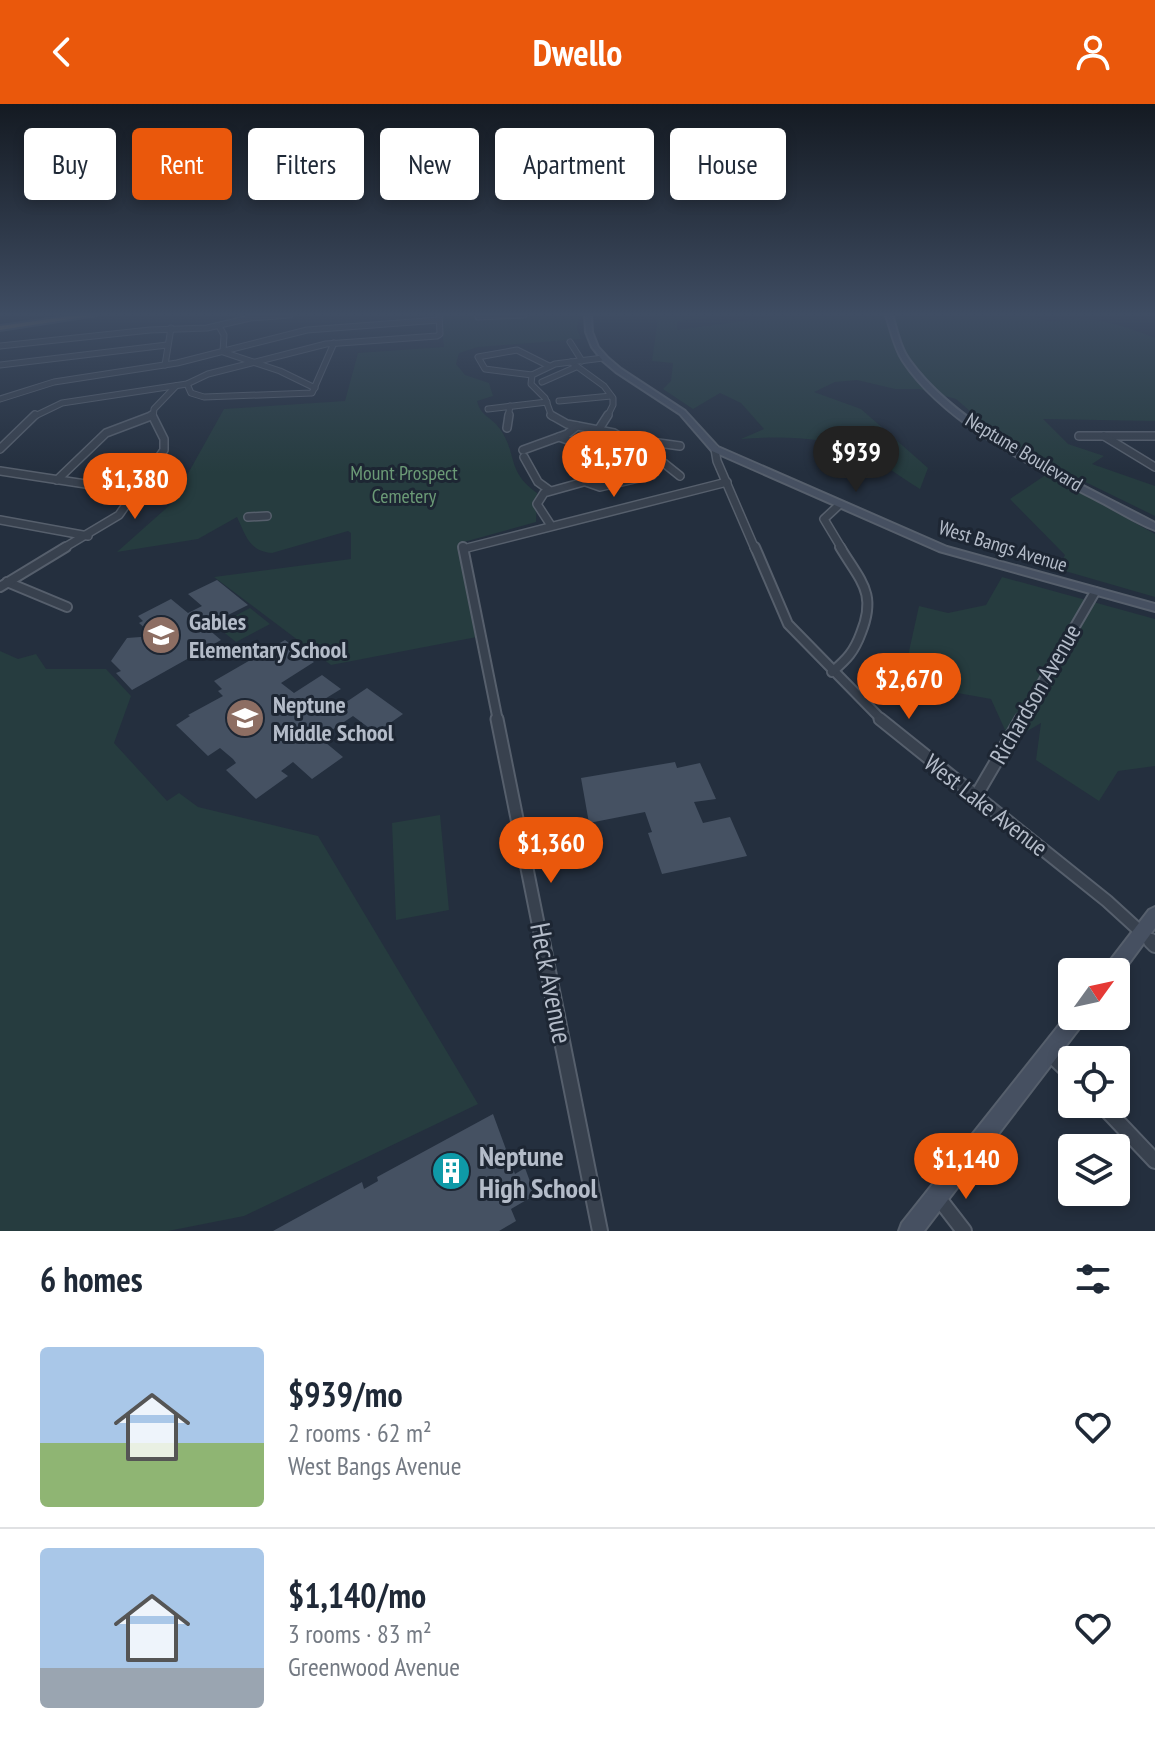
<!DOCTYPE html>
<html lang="en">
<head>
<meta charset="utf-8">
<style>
	:root { --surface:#fff; --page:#f2f2f3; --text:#1f2937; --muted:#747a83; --line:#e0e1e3; --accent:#ea580c }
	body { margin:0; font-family:"PT Sans Narrow",sans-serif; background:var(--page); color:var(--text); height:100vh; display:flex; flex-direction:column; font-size:30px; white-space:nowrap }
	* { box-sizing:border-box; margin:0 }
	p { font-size:26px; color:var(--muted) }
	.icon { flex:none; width:44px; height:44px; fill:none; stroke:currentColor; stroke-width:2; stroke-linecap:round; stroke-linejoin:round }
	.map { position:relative; height:1127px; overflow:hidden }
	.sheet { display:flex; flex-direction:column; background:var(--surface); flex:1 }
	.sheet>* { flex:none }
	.top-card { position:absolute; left:24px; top:24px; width:1108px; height:72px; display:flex; gap:16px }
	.needle { width:52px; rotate:57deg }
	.tools { position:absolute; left:1058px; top:854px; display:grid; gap:16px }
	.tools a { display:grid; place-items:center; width:72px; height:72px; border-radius:8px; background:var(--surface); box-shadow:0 4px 12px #0003; font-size:40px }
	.price { position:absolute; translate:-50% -68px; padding:0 18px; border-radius:28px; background:var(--accent); color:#fff; font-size:26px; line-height:52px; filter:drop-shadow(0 2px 4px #0008) }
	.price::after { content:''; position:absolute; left:50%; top:48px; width:24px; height:18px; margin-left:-12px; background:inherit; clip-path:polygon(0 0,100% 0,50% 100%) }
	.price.active { background:#222; color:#fff }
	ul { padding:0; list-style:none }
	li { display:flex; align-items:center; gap:24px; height:200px; padding:0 40px }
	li+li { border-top:2px solid var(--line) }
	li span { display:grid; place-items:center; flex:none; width:224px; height:160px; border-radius:8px; color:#555 }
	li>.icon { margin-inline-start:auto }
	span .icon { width:96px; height:96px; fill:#fffc; stroke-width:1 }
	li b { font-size:34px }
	h2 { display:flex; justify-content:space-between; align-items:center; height:96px; padding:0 40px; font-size:34px }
	.pill { padding:0 28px; border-radius:8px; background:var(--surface); box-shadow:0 4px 12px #0003; font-size:28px; line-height:72px }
	.pill.active { background:var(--accent); color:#fff }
	header { display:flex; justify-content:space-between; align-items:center; height:104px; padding:0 40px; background:var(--accent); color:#fff; font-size:36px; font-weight:800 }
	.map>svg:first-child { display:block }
	.green { fill:#263c3f }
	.building { fill:#455162 }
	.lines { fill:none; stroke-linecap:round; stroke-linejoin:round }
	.street-far4-casing { stroke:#565f6c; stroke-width:7 }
	.street-far3-casing { stroke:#565f6c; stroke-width:10 }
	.street-far2-casing { stroke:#565f6c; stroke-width:12 }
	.street-far1-casing { stroke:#565f6c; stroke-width:15 }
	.street-casing { stroke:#565f6c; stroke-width:18 }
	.secondary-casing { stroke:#565f6c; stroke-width:4 }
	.highway-casing { stroke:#434c59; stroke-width:4 }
	.street-far4 { stroke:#38414e; stroke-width:5 }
	.street-far3 { stroke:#38414e; stroke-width:7 }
	.street-far2 { stroke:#38414e; stroke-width:8 }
	.street-far1 { stroke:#38414e; stroke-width:11 }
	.street { stroke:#38414e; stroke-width:14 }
	.secondary { fill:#465061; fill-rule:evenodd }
	.highway { fill:#746855; fill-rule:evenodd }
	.labels { text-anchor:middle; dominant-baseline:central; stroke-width:6; stroke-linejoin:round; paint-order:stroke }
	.far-street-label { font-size:20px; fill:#b4bcc9; stroke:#1d2633 }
	.far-park-label { font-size:20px; fill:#6b9a76; stroke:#1d2633 }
	.poi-label { font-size:24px; font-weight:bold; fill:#b4bcc9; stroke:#1d2633; text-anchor:start }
	.street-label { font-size:24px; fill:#b4bcc9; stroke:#1d2633 }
	.near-street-label { font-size:28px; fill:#b4bcc9; stroke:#1d2633 }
	.near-poi-label { font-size:28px; font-weight:bold; fill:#b4bcc9; stroke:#1d2633; text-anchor:start }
</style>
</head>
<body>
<header><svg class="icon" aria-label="back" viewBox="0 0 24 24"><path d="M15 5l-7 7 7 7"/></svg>Dwello<svg class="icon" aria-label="person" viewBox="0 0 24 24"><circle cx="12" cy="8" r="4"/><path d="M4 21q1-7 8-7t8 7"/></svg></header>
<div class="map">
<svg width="1155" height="1127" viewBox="0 0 1155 1127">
	<rect width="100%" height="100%" fill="#242f3e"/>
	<g class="green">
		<path d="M440,211h139l-2,14 4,10 -103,8 -19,6 -3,11 9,11 24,8 4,13 -16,5c4,16 15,16 23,28 18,26 6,42 37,64l-1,29 -72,20 18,94 -151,29 -117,-88 137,-18v-26l-3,-2 -76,22c-23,-2 -26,-17 -35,-36l-39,22 -81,13 54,-48 53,-95 121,-8 13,-48 86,-6z"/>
		<path d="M663,211h77l-63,6v9l111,-15h242c24,11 25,4 50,4 25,0 52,10 75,19v83l-112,-2 25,25 36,12 -12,8 63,22v30l-164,-80 7,-1 -42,-36 -37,-10h-24l-38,-9 -22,2 -21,10 47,17 67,59 -8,21c-18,-11 -37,-26 -58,-36 -37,-17 -81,-17 -121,-14l23,-10 -23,-26 -21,-10 -27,16 -30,-20 8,-8 2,-18 -21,-2 6,-43z"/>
		<path d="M1047,370l108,60v63l-97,-28 7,-14 -55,-56z"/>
		<path d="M1002,473l153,42v147l-37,5 -19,30 -63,-41 5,-37 -31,18 -19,-42 -89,-16 17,-77 29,7 38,-8z"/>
		<path d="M250,504l20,16 -34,18 -20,-16z"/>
		<path d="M0,547l18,8 18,-5 10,15h60l25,27 -17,47 53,58 12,-8 19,14 120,29 160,268 -234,112 -76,15h-168z"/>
		<path d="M440,711l9,95 -53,10 -4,-97z"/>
	</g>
	<g class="building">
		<path d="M217,476l31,25 -28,14 -5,-4 -14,8 20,17 -89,50 -16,-17 5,-2 -10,-10 16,-23 27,-2 -15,-13 4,-2 -5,-5 33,-17 17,14 14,-7 -14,-12z"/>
		<path d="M285,536l29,22 -33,21 13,10 28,-18 19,14 -26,16 12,10 40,-27 36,26 -27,19 -23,-17 -33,22 23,19 -31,22 -19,-17 -12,9 7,5 -32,23 -30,-29 10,-7 -3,-4 -13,-11 -12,8 -32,-31 14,-9 -2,-1 35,-19 -5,-5 4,-2 -8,-8z"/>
		<path d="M675,658l2,6 23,-5 16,36 -22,3 9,21 27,-6 17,39 -85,18 -14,-41 4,-1 -7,-20 -56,11 -8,-45z"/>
		<path d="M493,1010l22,60 10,-6 10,27 -24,14 5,12 -17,10h-226l89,-49 2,7 14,-8 -1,-4z"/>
	</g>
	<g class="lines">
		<g class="street-far4-casing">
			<g id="street-far4">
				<path d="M478,213l46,-2"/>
				<path d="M219,222l5,9 -1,17 57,19 35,17"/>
				<path d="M570,238l12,19"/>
				<path d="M0,242l150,-16 57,-2 43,-10 40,-3"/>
				<path d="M571,258l33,24 9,12v7l-6,12"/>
				<path d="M0,261l167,-20"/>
				<path d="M165,261l6,-37"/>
				<path d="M532,271l-47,-6 -7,-12 39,-7 32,16"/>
				<path d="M542,278l34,-15"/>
				<path d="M187,280l4,9 13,4 108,-4 22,-50"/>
				<path d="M0,295l54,-17 123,-19 130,-33 132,-10"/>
				<path d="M559,297l52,-5"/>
				<path d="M488,305l59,-7"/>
				<path d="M33,313l29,-14 125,-19 21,-10 118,-30 111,-8 3,-2 -1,-19"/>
				<path d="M147,313l4,-1"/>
				<path d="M153,313l1,-8 22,-23"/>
				<path d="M508,313l2,-11"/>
				<path d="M552,313l-7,-19 -14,-14 1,-9 23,-11 48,-6"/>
			</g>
		</g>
		<g class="street-far3-casing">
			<g id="street-far3">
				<path d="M507,324l2,-13"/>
				<path d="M599,325l9,-14"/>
				<path d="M1079,332h76"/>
				<path d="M1104,332l51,31"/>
				<path d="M559,333l49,17"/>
				<path d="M634,340l17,-2 29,4"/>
				<path d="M0,345l35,-34"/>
				<path d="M715,345l2,12 38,88"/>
				<path d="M523,346l44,-16 10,-8"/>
				<path d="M524,353l14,25 11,8"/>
				<path d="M638,353l22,3 20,16"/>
				<path d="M0,367l138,21"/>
				<path d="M57,376l49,-47 45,-17"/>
				<path d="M583,377l17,6 52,-12"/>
				<path d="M839,401l-15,14 18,30"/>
				<path d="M248,413l19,-1"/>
				<path d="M0,416l88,16"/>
				<path d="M550,420l-13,-20 7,-11 79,-22 15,-14 -2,-11 -22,-13 -47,-9 -16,-9"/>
				<path d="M62,445l57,-34 45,-65v-11l-12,-24"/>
				<path d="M463,445l264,-67"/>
			</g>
		</g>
		<g class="street-far2-casing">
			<g id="street-far2">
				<path d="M463,443l35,174"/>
				<path d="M755,443l33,77 95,97"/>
				<path d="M7,478l60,25"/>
				<path d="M0,483l66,-40"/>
				<path d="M832,568c15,-13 22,-20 29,-39 16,-40 0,-51 -21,-86"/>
				<path d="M1020,617l75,-129"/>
			</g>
		</g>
		<g class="street-far1-casing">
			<g id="street-far1">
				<path d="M497,615l45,224"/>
				<path d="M880,615l227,182 46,42"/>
				<path d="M976,692l45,-77"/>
			</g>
		</g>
		<g class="street-casing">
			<g id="street">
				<path d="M542,837l58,290"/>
				<path d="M1151,837l4,4"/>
				<path d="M1048,948l24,23"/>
				<path d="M1101,1000l54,57"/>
				<path d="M937,1092l27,35"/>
			</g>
		</g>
		<g class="secondary-casing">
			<g id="secondary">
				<path d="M585,211h6l1,17 6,15 10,11 13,11 64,42 33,36 229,100 208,57v7l-216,-60 -227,-100 -32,-37 -64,-42 -13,-11 -11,-14 -6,-15z"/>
				<path d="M886,211h6c5,15 8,33 18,46 51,71 168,121 245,162v7c-21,-8 -40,-21 -60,-31 -65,-34 -151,-76 -192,-138 -9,-14 -12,-31 -17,-46z"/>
				<path d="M1155,803v21l-37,50 -2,1v-7h-13l3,-6 43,-56z"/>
				<path d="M1072,905v7h15l-3,6 -160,209h-25l3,-8z"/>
			</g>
		</g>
		<g class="highway-casing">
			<path id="highway" d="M78,211h19l-97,15v-4z"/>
		</g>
		<use href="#street-far4" class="street-far4"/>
		<use href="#street-far3" class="street-far3"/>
		<use href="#street-far2" class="street-far2"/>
		<use href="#street-far1" class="street-far1"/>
		<use href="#street" class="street"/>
		<use href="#secondary" class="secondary"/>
		<use href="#highway" class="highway"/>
	</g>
	<linearGradient id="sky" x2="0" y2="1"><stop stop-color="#141a22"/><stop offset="0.57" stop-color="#3f4d63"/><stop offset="1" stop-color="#3f4d63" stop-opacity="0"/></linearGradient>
	<rect width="1155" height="369" fill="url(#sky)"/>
	<defs>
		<g id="school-disc" transform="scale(2)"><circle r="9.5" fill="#8d6e63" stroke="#1d2633"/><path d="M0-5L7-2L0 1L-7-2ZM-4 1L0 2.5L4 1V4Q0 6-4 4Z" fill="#fff"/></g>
		<g id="building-disc" transform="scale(2)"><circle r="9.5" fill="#0f9aa8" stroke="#1d2633"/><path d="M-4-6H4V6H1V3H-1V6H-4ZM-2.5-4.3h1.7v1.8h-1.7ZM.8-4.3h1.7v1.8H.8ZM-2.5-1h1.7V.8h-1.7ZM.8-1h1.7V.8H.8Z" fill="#fff"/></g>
	</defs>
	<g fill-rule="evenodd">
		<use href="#school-disc" x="161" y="531"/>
		<use href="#school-disc" x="245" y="614"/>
		<use href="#building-disc" x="451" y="1067"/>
	</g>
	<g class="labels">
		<g class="far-street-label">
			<text transform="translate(1024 348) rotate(31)">Neptune Boulevard</text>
			<text transform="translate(1003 442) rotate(17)">West Bangs Avenue</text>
		</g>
		<g class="far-park-label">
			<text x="404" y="369">Mount Prospect<tspan x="404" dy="23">Cemetery</tspan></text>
		</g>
		<g class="poi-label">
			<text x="189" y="517">Gables<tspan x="189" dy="28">Elementary School</tspan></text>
			<text x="273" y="600">Neptune<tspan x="273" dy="28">Middle School</tspan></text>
		</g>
		<g class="street-label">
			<text transform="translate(1035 590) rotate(-60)">Richardson Avenue</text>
			<text transform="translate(986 701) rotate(38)">West Lake Avenue</text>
		</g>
		<g class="near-street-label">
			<text transform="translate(552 879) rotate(79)">Heck Avenue</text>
		</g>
		<g class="near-poi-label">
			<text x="479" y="1051">Neptune<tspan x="479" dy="32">High School</tspan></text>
		</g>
	</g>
</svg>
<div class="tools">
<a><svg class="needle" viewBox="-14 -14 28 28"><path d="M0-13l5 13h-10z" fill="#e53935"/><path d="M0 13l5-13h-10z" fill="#747a83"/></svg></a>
<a><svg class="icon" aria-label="locate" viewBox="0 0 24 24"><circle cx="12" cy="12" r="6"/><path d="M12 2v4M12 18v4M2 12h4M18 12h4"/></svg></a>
<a><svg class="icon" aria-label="layers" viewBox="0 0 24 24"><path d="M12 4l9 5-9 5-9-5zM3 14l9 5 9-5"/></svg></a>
</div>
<b class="price active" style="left:856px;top:390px">$939</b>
<b class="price" style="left:614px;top:395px">$1,570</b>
<b class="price" style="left:135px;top:417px">$1,380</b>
<b class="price" style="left:909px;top:617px">$2,670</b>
<b class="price" style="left:551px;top:781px">$1,360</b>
<b class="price" style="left:966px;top:1097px">$1,140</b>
<div class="top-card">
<a class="pill">Buy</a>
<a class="pill active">Rent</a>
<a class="pill">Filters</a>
<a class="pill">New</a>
<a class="pill">Apartment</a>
<a class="pill">House</a>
</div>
</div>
<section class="sheet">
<h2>6 homes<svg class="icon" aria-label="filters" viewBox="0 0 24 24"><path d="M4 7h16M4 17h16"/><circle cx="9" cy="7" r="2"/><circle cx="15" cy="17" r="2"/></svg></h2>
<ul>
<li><span style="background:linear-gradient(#a9c7e8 60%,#8fb573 0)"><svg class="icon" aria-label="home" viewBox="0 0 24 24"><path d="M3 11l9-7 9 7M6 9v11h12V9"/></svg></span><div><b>$939/mo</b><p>2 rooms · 62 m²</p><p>West Bangs Avenue</p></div><svg class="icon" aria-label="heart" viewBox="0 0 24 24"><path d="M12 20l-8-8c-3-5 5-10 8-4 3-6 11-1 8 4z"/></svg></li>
<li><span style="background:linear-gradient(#a9c7e8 75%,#9aa5b1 0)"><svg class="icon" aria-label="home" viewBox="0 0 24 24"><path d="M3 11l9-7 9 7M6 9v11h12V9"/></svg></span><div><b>$1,140/mo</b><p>3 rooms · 83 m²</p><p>Greenwood Avenue</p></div><svg class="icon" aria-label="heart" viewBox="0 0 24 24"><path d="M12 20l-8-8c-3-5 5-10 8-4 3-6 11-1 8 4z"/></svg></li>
</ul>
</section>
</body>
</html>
